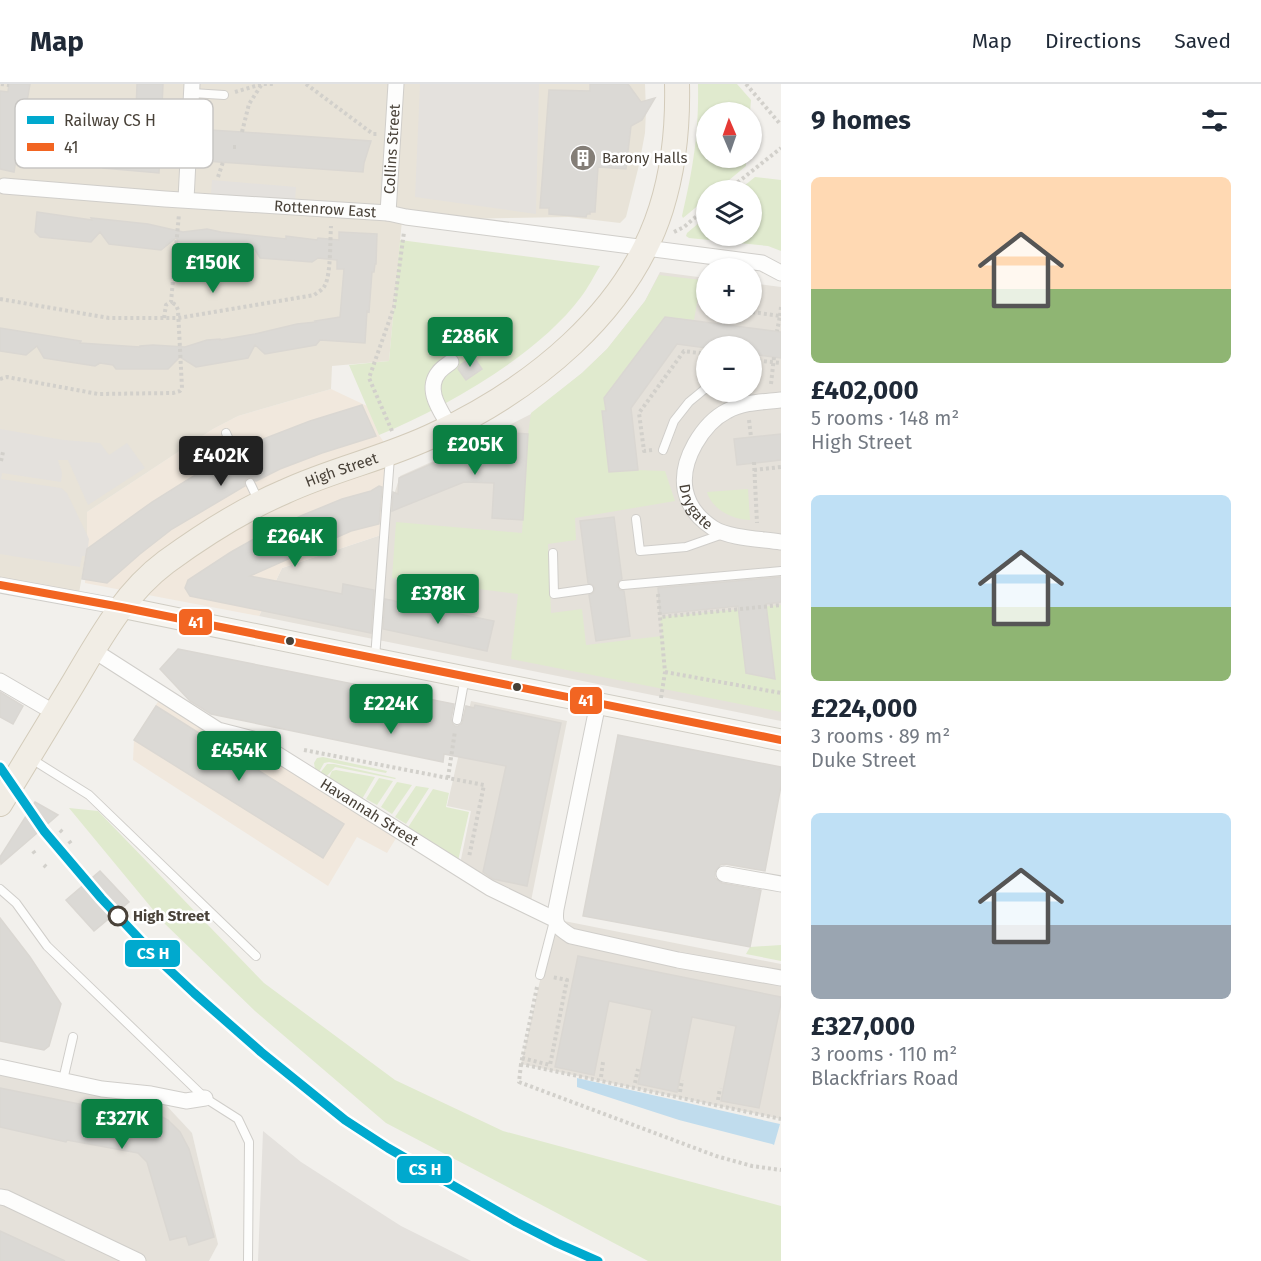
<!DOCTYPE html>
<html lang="en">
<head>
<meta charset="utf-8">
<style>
	:root { --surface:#fff; --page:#f6f6f7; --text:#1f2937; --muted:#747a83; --line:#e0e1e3; --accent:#0b8043 }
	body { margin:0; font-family:"Fira Sans",sans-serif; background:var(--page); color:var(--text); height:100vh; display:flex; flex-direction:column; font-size:22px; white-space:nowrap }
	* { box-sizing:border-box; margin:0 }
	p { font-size:20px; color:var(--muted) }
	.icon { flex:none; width:33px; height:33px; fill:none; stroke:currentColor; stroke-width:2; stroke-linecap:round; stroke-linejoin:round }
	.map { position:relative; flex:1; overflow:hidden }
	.sheet { display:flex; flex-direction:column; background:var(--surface); width:480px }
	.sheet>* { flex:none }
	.needle { width:39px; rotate:358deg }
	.buttons { position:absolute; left:696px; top:18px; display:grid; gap:12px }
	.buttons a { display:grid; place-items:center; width:66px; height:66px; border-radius:50%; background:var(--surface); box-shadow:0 2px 4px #0004; font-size:30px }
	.price { position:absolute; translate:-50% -51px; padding:0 14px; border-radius:6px; background:var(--accent); color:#fff; font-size:20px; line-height:39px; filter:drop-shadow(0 2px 3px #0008) }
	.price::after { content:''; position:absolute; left:50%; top:36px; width:18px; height:14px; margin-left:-9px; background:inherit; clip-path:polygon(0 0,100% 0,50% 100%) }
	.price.current { background:#222; color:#fff }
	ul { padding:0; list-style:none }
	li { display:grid; align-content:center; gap:12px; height:318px; padding:0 30px }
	li span { display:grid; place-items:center; height:186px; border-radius:9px; color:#555 }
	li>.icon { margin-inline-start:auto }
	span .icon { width:108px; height:108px; fill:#fffc; stroke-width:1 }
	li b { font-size:26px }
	h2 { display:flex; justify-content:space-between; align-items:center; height:72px; padding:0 30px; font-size:26px }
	header { display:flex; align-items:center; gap:36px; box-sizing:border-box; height:84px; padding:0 30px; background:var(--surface); border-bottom:2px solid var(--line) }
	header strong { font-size:28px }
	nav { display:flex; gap:33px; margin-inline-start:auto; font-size:21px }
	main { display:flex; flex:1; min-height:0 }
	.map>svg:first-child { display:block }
	.residential { fill:#e5e1da; fill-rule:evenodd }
	.commercial { fill:#f1e8dd }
	.education { fill:#e8e3d8 }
	.green { fill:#e0eace }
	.parking { fill:#e4e1dd }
	.water { fill:#c0dced }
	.building { fill:#dbd9d5; stroke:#dad7d2; stroke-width:1.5 }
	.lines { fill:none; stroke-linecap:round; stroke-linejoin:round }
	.lane-casing { stroke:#d0ceca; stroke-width:10 }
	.street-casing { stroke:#d0ceca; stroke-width:17 }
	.secondary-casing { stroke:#d0cdc4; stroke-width:23 }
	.primary-casing { stroke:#d3cbba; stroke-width:26 }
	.path { stroke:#d2d0cb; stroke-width:4; stroke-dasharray:3 3; stroke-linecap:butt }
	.lane { stroke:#fdfdfc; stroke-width:8 }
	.street { stroke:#fdfdfc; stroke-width:15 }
	.secondary { stroke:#f7f5f0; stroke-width:21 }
	.primary { stroke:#f1ede5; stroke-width:24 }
	.bus-1-casing { stroke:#fff; stroke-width:12 }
	.bus-1 { stroke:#f26522; stroke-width:8 }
	.rail-1-casing { stroke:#fff; stroke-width:14 }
	.rail-1 { stroke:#00a9ce; stroke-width:9 }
	.bus-dot { fill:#484138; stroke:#fff; stroke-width:2 }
	.stop-dot { fill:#fff; stroke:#484138; stroke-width:3 }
	.labels { text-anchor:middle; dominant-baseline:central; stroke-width:5; stroke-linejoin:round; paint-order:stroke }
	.street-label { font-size:15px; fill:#484138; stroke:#fff }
	.poi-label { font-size:15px; fill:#484138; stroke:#fff; text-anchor:start }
	.stop-label { font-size:15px; font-weight:bold; fill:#484138; stroke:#fff; text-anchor:start }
	.key { fill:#fff; stroke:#c8c6c3; stroke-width:1.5 }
	.key-label { font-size:16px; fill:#484138 }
	.line-badge { stroke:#fff; stroke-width:2 }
	.badge-label { font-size:16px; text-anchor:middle; font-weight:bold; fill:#fff }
</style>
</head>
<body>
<header>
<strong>Map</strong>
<nav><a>Map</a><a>Directions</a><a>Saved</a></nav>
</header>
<main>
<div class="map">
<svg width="781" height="1177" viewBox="0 0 781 1177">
	<rect width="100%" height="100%" fill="#f2f0ec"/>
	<g class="residential">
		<path d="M660,188l46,6v36h46v-31l29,4v434l-522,-105 23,-48 99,-33 19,-59 76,-34 55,-28 51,-41 25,-24 38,-48zM706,262h46v46h-46z"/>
		<path d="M471,617l96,20 -36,180 -55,-25 -16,-12 11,-53 -24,-5z"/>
		<path d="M554,835l227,45v155l-260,-55z"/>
		<path d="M0,986l164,33 28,30 26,111 -9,17h-209z"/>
	</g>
	<g class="commercial">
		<path d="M331,305l36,17 12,29 7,10 -5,90 -99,33 -23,48 -174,-33 2,-71 126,-83 25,-13z"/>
		<path d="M159,616l90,42 149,93 -11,18 -30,-16 -29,49 -195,-126 1,-20z"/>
	</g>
	<path class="education" d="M0,0h645l1,27 -1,22 -6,32 -13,52 -6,6 -51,-6 -167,3 -13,141 -57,5 -1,23 -93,27 -25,13 -126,83v35l-9,52 -78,-14z"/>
	<g class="green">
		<path d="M698,0h39l14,16 -1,12h-44v46h40v8l-29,24h-11v9l-23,19 -1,-2c11,-47 17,-83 16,-132z"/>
		<path d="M755,93l26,3v71l-13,-5 -79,-8 -3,-2 1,-3 19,-16v19h46v-46h-13z"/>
		<path d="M400,156l200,26c-6,10 -12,22 -19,31 -44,59 -135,110 -202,138l-30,-70 40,-4z"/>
		<path d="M659,191l42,5 -7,40 -28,-3 -54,72 -6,22h-4l7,61 29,-2 27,1 10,30 -100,17 1,22 -28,4 3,69 31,-4 4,36 76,-9 -2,-19 121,-12v107l-270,-53 7,-65 -126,-16 4,-56 126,11 6,-99 3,-21 51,-40 25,-24 38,-48z"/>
		<path d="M748,405l2,31c-16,0 -38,-10 -43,-28z"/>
		<path d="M323,673l64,14 -1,2 -57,-11 -5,1 -5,9 -4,-3 -1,-6 3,-5z"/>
		<path d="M327,680h7l62,14 -1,1 -60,-12 -9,10 -6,-4z"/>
		<path d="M336,686l39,7 -13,22 -33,-21 3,-7z"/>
		<path d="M379,694l14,3 -16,24 -11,-6z"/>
		<path d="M397,698l15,3 -20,29 -11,-7z"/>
		<path d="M416,702l13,2 -23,36 -11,-7z"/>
		<path d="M433,705l16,4 -3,14 23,5 -11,49 -51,-32z"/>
		<path d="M69,724l29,3 166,172 131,97 108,51 278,75v55h-133l-262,-138 -131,-112 -91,-88z"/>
		<path d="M781,861v16l-35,-7 4,-7z"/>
	</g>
	<g class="parking">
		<path d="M420,0h119l-3,130 -121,-17z"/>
		<path d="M212,96l84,7 -1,14 -84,-7z"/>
		<path d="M0,345l64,11 36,3 9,12 18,-12 18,25 -57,37 -20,-45h-10l4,13 -1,9 -59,-9 -1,6 60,9 6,5 22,46 -2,17h-5l-2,11 -80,-13z"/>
		<path d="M263,1047l38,31 100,64 70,35h-213z"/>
	</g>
	<path class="water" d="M577,994l203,46 -6,21 -2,-1 -93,-24 -102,-33z"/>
	<g class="building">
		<path d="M9,0h21l-9,52 60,5 -4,25 -43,-3 -16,-15 -4,24 -14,-3v-78l8,1z"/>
		<path d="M137,0h26l-4,89 -56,-5 2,-25 25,2v-5h5z"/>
		<path d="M590,0h38l13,18 14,-4 -13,22 -11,6 -5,43 -28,-2 -3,45h-5v2h-3l-1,3 -37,-3v-6h-9l9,-118 41,1z"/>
		<path d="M210,46l32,2 129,9 -7,22 -1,9 -144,-10 -12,-1z"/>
		<path d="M37,128l55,8 -1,-2 57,6 35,8 24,-3 14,3 65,7v-3l31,4 1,-2 21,2v-8l38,2 -1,30h-1l-1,8h-2l-3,40 -2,-1 -2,32 -45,-3 -4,5 -51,9 -10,-9 -7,13 -52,9 -16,-10 -12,12h-52l-3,-4 -13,-2 -5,3 -51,-8 -7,-12 -11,9 -26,-4v-23l81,13 -1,2 60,4v-1l13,-1 32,2 22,-7 13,-1v1l35,-6 42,-10 19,-2 -1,-1 25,-4 4,-48h-7v-9l-19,-2 -6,4 -52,-4 -7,-12 -10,11 -53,-4 -14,-15 -15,12 -52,-6 -9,-12 -9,10 -51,-5 -5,-5z"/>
		<path d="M665,233l116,15v26l-29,-4v-8h-46v2l-29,-4 -46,64 7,62 -29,2 -7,-61h4l-2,-13z"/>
		<path d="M473,272l9,13 -16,11 -8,-11 2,-4z"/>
		<path d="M362,321l14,31 -54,17 -42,16 -24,12 -5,-4 -4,1 -3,4 1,4 -73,43 -32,25 -33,29 -25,-4 5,-30 65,-47 37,-23 40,-24 5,4 4,-1 3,-4 -1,-4 26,-12 44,-17z"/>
		<path d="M497,348l31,2 -5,86 -31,-2 2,-35 -30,-1 -72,29 1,-19 5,2 1,-16 67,-29 30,1z"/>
		<path d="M781,350v26l-44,5 -3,-26z"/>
		<path d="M379,402l3,1 -3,37 -28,7 -101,45 92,18 1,-10 31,6 -3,43 -181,-37 -5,-8 3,-8 43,-28 37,-21 35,-16 39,-16 29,-8z"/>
		<path d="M614,433l8,62 -4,3 -1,4 3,4 4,1 6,45 -34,5 -7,-46 4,-2 2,-4 -2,-4 -5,-2 -8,-62z"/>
		<path d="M781,493v25l-15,2 9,75 -29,-6 -8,-67 -78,8 -2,-26z"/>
		<path d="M385,515l109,22 -7,30 -104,-22z"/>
		<path d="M178,565l276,55 -3,15 2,5 2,2h3l4,-3 4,-17 8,2 1,-3 86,18 -34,163 -34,-7 -10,-7 23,-106 -62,-12 -1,8 -232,-48 -21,-13 -30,-32z"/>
		<path d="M0,608l23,14 -10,18 -13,-7z"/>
		<path d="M156,622l188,118 -21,34 -189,-118z"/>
		<path d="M618,651l163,32v19l-16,85 -40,-7 -5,1 -5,7v6l7,5 39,7 -11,57 -167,-31z"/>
		<path d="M35,718l23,13 -57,49 -1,-7z"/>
		<path d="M100,787l29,31 -35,29 -28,-31z"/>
		<path d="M0,834l30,39 31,47 -12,42 -5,4 -44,-9z"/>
		<path d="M578,872l203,41v6l-22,105 -38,-7 15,-75 -44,-9 -15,75 -39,-8 14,-74 -43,-9 -15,74 -39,-8z"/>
		<path d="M0,1004l94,19v-2l33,6v-4l28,6 13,7 12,12 9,17 25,88 -25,8 -3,-9 -16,4 -23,-78 -9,-9 -71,-13 -1,2 -66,-15z"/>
		<path d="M0,1147l65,30h-65z"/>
	</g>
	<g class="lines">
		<g class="lane-casing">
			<g id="lane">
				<path d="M192,9l32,2"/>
				<path d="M732,308l8,14"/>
				<path d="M226,349l9,20"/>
				<path d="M663,366l11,-29 15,-19 17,-14"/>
				<path d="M250,399l9,19"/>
				<path d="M636,435l4,32 46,-4 37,-13"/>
				<path d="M553,469l1,41 35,-5"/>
				<path d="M623,501l158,-14"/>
				<path d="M375,574l15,-201"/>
				<path d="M457,636l8,-43"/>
				<path d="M30,674l59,37 167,161"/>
				<path d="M0,805l16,14 31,43 158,152 33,21 11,23 -1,119"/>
				<path d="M540,891l14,-54"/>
				<path d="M63,996l10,-43"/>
			</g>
		</g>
		<g class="street-casing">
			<g id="street">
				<path id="s1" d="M4,102l161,13 223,14 18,4 356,46 19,10"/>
				<path d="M186,115l6,-115"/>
				<path id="s2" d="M388,129l8,-129"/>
				<path id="s3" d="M781,316c-18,2 -38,2 -54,11 -14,7 -24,19 -32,33 -18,32 -14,63 18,84 15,10 49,11 68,14"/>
				<path d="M450,343c-9,-16 -26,-37 -11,-55 3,-4 8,-7 12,-10"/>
				<path d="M0,501l121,22"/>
				<path id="s4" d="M93,566l125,80 35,9 237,149 64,31"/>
				<path d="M0,597l55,32"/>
				<path d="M598,619l-42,206c-2,16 1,18 15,27l107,24 103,18"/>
				<path d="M724,790l57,10"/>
				<path d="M0,983l102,22 49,5 35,7 19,-3"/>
				<path d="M0,1113l6,1 132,63"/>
			</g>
		</g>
		<g class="secondary-casing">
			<path id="secondary" d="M121,523l254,52 406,81"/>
		</g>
		<g class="primary-casing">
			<g id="primary">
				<path id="s5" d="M0,720c24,-39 47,-78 71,-117 27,-45 52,-93 95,-125 37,-27 76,-52 118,-70 49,-23 103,-34 152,-58 96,-45 192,-121 225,-225 13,-41 17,-82 16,-125"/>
			</g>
		</g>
		<g class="path">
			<path d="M1,0l8,1"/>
			<path d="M306,0l67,50h5"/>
			<path d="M746,0l35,41"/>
			<path d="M235,8l27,-8h13"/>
			<path d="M242,48l7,-28 13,-20"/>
			<path d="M233,63h4"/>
			<path d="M218,93l5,-15"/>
			<path d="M728,106l53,-42"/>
			<path d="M674,148l10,-5 22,-19"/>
			<path d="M0,215l109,19h69l136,-23c4,-3 9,-5 11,-10 6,-11 5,-45 6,-59"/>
			<path d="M752,228l28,4 -3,15"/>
			<path d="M780,232l1,-9"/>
			<path d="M164,234l2,-13 5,-3 8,-88"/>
			<path d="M723,240l2,-10"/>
			<path d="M752,276l29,3"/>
			<path d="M0,295l7,-2 91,17 75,-1 7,-2 2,-3 -4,-78 -2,-5 -5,-3"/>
			<path d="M771,300l3,-27"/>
			<path d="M749,336l2,17"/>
			<path d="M392,347l-23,-53 25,-71 10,-75"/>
			<path d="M652,366l-8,1 -5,-38 45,-62 22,3"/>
			<path d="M1,377l2,-9"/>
			<path d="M754,378l3,61"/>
			<path d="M754,386l27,-3"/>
			<path d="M658,510l2,23"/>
			<path d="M665,588l116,21"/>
			<path d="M661,614l4,-26 -5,-55 121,-12"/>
			<path d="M304,666l180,35 -15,72"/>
			<path d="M448,694l7,-47"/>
			<path d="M60,746l4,4"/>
			<path d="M69,757l3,4"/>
			<path d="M33,767l3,4"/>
			<path d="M44,781l2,2"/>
			<path d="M537,903l-16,77 260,55"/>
			<path d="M522,974l28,7 17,-85 -15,-3"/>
			<path d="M521,980l-2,18 197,74 36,10 29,4"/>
			<path d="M601,993l2,-15"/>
			<path d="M635,999l3,-14"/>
			<path d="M680,1008l2,-12"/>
			<path d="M718,1016l2,-12"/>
		</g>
		<use href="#lane" class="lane"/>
		<use href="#street" class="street"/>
		<use href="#secondary" class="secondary"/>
		<use href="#primary" class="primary"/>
		<g class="bus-1-casing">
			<path id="bus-1" d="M0,501l121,22 660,133"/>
		</g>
		<use href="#bus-1" class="bus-1"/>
		<g class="rail-1-casing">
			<path id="rail-1" d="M0,683l44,64 57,67 61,65 32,30 67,59 84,68 43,28 128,74 41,21 41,18"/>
		</g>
		<use href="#rail-1" class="rail-1"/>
	</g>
	<defs>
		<g id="building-disc" transform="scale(1.35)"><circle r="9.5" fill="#847e77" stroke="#fff"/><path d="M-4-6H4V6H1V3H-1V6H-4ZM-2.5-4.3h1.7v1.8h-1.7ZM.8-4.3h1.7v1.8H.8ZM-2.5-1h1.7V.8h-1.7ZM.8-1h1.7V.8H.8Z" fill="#fff"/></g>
	</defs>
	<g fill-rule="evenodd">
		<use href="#building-disc" x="583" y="74"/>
	</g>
	<g class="bus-dot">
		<circle cx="290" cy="557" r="5"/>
		<circle cx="517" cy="603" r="5"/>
	</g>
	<circle class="stop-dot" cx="118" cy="832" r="9"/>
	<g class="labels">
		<g class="street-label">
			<text stroke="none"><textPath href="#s2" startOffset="64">Collins Street</textPath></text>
			<text stroke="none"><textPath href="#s1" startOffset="322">Rottenrow East</textPath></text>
			<text stroke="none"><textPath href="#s5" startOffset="494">High Street</textPath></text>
			<text stroke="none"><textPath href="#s3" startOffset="170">Drygate</textPath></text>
			<text stroke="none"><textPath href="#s4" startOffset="322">Havannah Street</textPath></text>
		</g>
		<g class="poi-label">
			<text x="602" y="74">Barony Halls</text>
		</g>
		<g class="stop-label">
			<text x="133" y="832">High Street</text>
		</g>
	</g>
	<rect x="15" y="15" width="198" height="69" rx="9" class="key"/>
	<rect x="27" y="32" width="27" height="8" fill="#00a9ce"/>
	<rect x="27" y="59" width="27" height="8" fill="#f26522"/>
	<g class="key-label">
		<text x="64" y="42">Railway CS H</text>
		<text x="64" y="69">41</text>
	</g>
	<g class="line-badge">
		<rect x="178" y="524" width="35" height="28" rx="6" fill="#f26522"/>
		<rect x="569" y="602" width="34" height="29" rx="6" fill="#f26522"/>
		<rect x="124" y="855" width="57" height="29" rx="6" fill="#00a9ce"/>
		<rect x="396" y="1071" width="57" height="29" rx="6" fill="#00a9ce"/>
	</g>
	<g class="badge-label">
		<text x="196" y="544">41</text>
		<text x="586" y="622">41</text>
		<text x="153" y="875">CS H</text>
		<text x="425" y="1091">CS H</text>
	</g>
</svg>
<div class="buttons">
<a><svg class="needle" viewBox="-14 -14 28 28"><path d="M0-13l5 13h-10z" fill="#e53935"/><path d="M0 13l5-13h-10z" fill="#747a83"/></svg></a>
<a><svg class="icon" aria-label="layers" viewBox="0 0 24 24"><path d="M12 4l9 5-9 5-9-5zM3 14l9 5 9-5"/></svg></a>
<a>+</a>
<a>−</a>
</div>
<b class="price" style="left:213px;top:210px">£150K</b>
<b class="price" style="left:470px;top:284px">£286K</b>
<b class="price" style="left:475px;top:392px">£205K</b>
<b class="price current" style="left:221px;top:403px">£402K</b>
<b class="price" style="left:295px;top:484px">£264K</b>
<b class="price" style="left:438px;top:541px">£378K</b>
<b class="price" style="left:391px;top:651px">£224K</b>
<b class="price" style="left:239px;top:698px">£454K</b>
<b class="price" style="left:122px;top:1066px">£327K</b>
</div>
<section class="sheet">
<h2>9 homes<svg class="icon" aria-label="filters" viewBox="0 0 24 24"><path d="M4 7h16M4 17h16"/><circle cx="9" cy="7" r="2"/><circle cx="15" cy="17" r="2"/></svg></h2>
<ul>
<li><span style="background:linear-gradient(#ffd9b3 60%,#8fb573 0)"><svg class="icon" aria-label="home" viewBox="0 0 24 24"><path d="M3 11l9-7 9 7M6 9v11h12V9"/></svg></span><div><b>£402,000</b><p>5 rooms · 148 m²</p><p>High Street</p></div></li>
<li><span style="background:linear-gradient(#bfe0f5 60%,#8fb573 0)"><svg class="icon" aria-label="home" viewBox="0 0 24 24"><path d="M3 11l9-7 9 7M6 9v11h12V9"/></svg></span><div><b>£224,000</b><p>3 rooms · 89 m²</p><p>Duke Street</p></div></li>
<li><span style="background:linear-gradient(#bfe0f5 60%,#9aa5b1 0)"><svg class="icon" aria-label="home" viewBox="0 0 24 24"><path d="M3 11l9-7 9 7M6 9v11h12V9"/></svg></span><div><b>£327,000</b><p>3 rooms · 110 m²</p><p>Blackfriars Road</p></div></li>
</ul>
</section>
</main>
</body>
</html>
